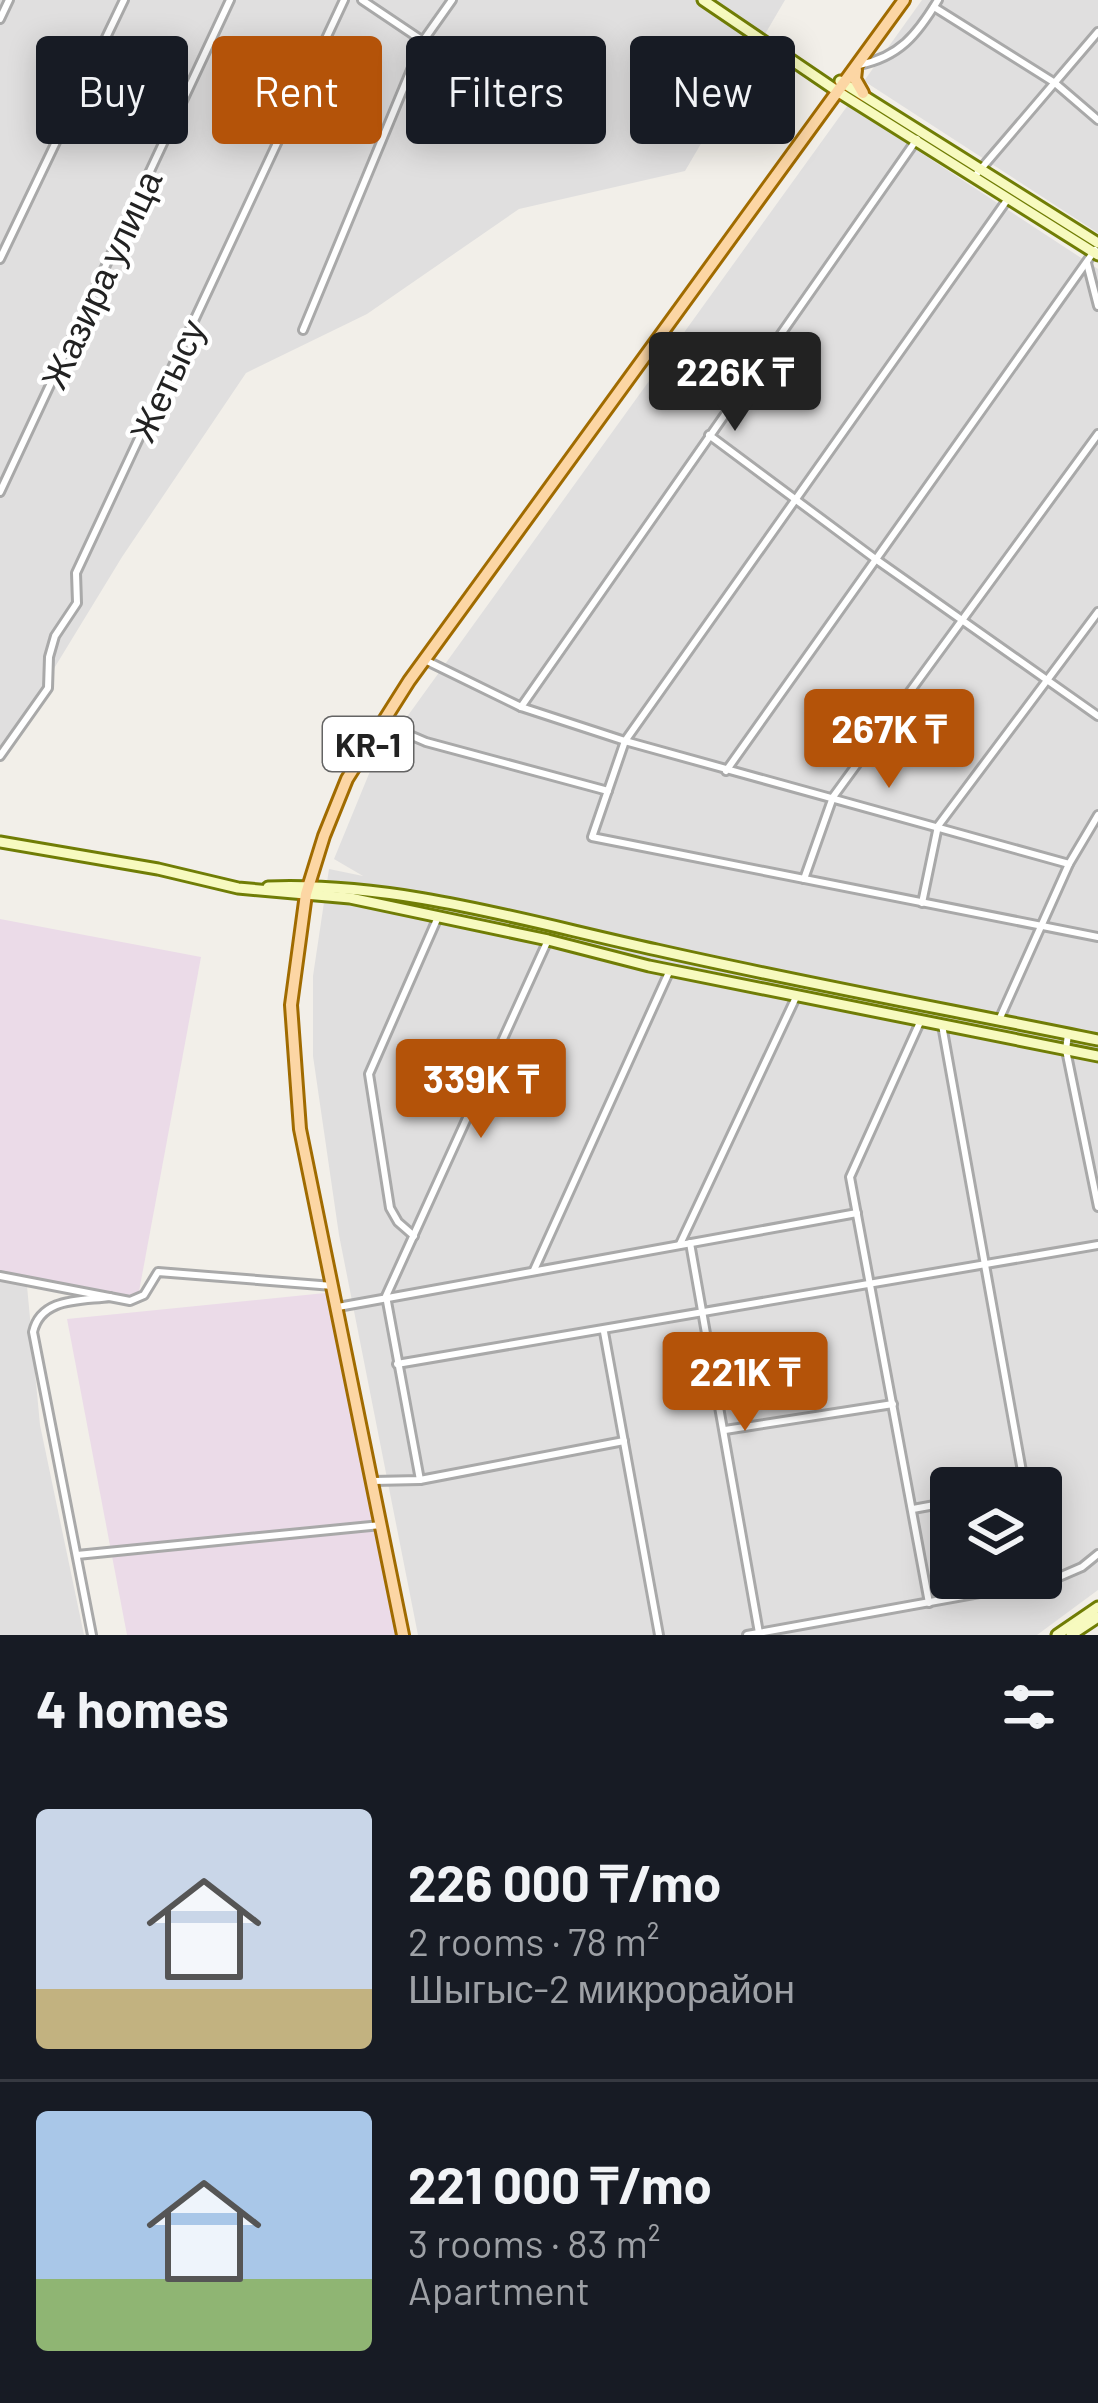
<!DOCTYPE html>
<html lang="en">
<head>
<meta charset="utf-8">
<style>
	:root { --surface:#171b24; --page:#242831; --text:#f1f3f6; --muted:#9ea1a6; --line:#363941; --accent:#b45309 }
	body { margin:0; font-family:Barlow,sans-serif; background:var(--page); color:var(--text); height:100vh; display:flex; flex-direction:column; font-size:45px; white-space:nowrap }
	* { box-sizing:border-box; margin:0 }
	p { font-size:39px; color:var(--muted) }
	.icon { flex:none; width:66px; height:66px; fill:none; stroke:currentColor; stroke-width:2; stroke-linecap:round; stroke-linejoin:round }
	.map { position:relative; height:1635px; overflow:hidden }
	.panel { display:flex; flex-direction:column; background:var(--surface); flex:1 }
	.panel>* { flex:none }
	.guide { position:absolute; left:36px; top:36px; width:1026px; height:108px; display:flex; gap:24px }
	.controls { position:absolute; left:930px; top:1467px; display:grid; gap:24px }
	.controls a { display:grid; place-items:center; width:132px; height:132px; border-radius:12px; background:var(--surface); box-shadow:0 6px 30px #0003; font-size:60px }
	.price { position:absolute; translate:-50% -102px; padding:0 27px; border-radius:12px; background:var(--accent); color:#fff; font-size:39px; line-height:78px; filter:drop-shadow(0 3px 6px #0008) }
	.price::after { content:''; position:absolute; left:50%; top:72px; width:36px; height:27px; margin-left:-18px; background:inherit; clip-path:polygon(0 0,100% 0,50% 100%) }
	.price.selected { background:#222; color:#fff }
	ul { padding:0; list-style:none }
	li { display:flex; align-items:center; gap:36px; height:300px; padding:0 36px }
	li+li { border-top:3px solid var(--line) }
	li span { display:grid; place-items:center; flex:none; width:336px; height:240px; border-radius:12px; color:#555 }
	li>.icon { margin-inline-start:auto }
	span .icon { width:144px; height:144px; fill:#fffc; stroke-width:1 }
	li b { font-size:51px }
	h2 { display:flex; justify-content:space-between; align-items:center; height:144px; padding:0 36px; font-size:51px }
	.tag { padding:0 42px; border-radius:12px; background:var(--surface); box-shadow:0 6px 30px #0003; font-size:42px; line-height:108px }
	.tag.selected { background:var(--accent); color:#fff }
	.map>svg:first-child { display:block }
	.residential { fill:#e0dfdf; fill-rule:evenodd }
	.industrial { fill:#ebdbe8 }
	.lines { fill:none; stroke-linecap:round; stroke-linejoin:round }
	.street-casing { stroke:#a9a9a9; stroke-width:12 }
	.secondary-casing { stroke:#707d05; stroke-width:15 }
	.primary-casing { stroke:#a06b00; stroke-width:16 }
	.street { stroke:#fff; stroke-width:6 }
	.secondary { stroke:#f7fabf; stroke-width:9 }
	.primary { stroke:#fcd6a4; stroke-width:10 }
	.labels { text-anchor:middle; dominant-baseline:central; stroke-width:9; stroke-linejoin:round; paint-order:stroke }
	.shield { fill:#fff; stroke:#646464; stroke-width:3 }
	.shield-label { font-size:33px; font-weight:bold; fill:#222 }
	.street-label { font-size:36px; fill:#222; stroke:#fff }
</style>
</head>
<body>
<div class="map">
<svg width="1098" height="1635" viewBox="0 0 1098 1635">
	<rect width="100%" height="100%" fill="#f2efe9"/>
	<g class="residential">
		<path d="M0,0h785l-100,171 -166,38 -152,105 -121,59 -124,184 -122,200z"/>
		<path d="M922,0h176v233l-234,-152z"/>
		<path d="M848,105l250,164v1321l-61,45h-619l-79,-400 -26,-179v-80l16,-107 34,7 -29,-17 39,-95zM951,1488h90v90h-90z"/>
		<path d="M0,1280l27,6 13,139 44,210h-84z"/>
	</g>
	<g class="industrial">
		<path d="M0,919l201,38 -63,340 -138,-26z"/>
		<path d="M335,1292l67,343h-275l-60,-316z"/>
	</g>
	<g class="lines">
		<g class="street-casing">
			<g id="street">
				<path d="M362,0l61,41"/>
				<path d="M934,7l121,76 43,37"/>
				<path d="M0,19l9,-19"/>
				<path d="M859,65c40,-8 58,-30 79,-65"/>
				<path d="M974,177l124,-145"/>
				<path d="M1007,200l-382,541 -33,96 506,100"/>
				<path d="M0,259l124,-259"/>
				<path d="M1087,263l11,43"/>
				<path d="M303,330l120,-289 29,-41"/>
				<path d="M709,435l165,123 224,158"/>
				<path d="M0,492l230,-492"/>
				<path d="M427,661l94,46 104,34 444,123"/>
				<path d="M521,707l396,-568"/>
				<path d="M382,723l44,19 182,49"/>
				<path d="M0,756l48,-68 1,-31 6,-21 22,-33 -1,-30 268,-573"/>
				<path d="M726,771l369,-521"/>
				<path d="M804,879l29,-82 265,-363"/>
				<path d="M922,903l16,-77 160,-214"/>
				<path d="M921,1020l-71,157 79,426"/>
				<path d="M999,1020l70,-156 29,-49"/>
				<path d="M942,1025l83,463"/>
				<path d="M1068,1034l-2,16 32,157"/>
				<path d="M414,1236l-16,-14 -8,-14 -21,-134 69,-157"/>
				<path d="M690,1243l69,390"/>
				<path d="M680,1244l117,-249"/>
				<path d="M534,1270l136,-300"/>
				<path d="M0,1276l130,25 14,-6 14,-23 175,14"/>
				<path d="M338,1307l519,-94"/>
				<path d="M604,1332l55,303"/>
				<path d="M397,1364l701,-119"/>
				<path d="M725,1430l168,-26"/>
				<path d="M420,1480l-34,-184 162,-356"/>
				<path d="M373,1481l47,-1 204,-39"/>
				<path d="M913,1509l38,-7"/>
				<path d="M77,1555l304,-30"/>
				<path d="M92,1635l-59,-303c8,-35 48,-31 77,-35"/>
				<path d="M747,1635l305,-55 30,-13 16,-13"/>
			</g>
		</g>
		<g class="secondary-casing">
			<g id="secondary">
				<path d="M703,0l137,93 258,162"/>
				<path d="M840,81l258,162"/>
				<path d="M0,842l158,27 80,19 112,10 198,42 101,26 449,90"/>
				<path d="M268,887c132,-5 260,35 389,63 146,33 294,60 441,90"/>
				<path d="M1057,1635l41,-28"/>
				<path d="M1071,1635l27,-18"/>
			</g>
		</g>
		<g class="primary-casing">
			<g id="primary">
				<path d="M856,70l-1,9 8,14"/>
				<path d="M403,1635l-103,-506 -9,-124 15,-111 18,-58 23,-57 62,-98 495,-681"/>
			</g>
		</g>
		<use href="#street" class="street"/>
		<use href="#secondary" class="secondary"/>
		<use href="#primary" class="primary"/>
	</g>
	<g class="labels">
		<rect class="shield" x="323" y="717" width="90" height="54" rx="9"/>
		<g class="shield-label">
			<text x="368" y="744">KR-1</text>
		</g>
		<g class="street-label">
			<text transform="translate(100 279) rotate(-65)">Жазира улица</text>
			<text transform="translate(166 380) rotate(-65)">Жетысу</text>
		</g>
	</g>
</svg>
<div class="controls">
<a><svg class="icon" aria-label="layers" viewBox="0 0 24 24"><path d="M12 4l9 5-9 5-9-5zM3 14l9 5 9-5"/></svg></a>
</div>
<b class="price selected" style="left:735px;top:434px">226K ₸</b>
<b class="price" style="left:889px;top:791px">267K ₸</b>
<b class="price" style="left:481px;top:1141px">339K ₸</b>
<b class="price" style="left:745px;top:1434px">221K ₸</b>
<div class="guide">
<a class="tag">Buy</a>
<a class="tag selected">Rent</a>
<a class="tag">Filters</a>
<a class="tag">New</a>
</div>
</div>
<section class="panel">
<h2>4 homes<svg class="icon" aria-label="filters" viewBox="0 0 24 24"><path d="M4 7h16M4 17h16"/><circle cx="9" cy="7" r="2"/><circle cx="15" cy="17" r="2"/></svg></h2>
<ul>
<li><span style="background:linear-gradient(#c9d6e8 75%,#c2b280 0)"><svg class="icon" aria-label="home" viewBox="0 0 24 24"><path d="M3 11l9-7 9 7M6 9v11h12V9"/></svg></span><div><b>226 000 ₸/mo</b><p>2 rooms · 78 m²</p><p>Шыгыс-2 микрорайон</p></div></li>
<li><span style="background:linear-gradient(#a9c7e8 70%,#8fb573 0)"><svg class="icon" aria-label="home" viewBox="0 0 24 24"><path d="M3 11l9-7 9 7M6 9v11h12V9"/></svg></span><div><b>221 000 ₸/mo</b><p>3 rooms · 83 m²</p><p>Apartment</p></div></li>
</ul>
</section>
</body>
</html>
